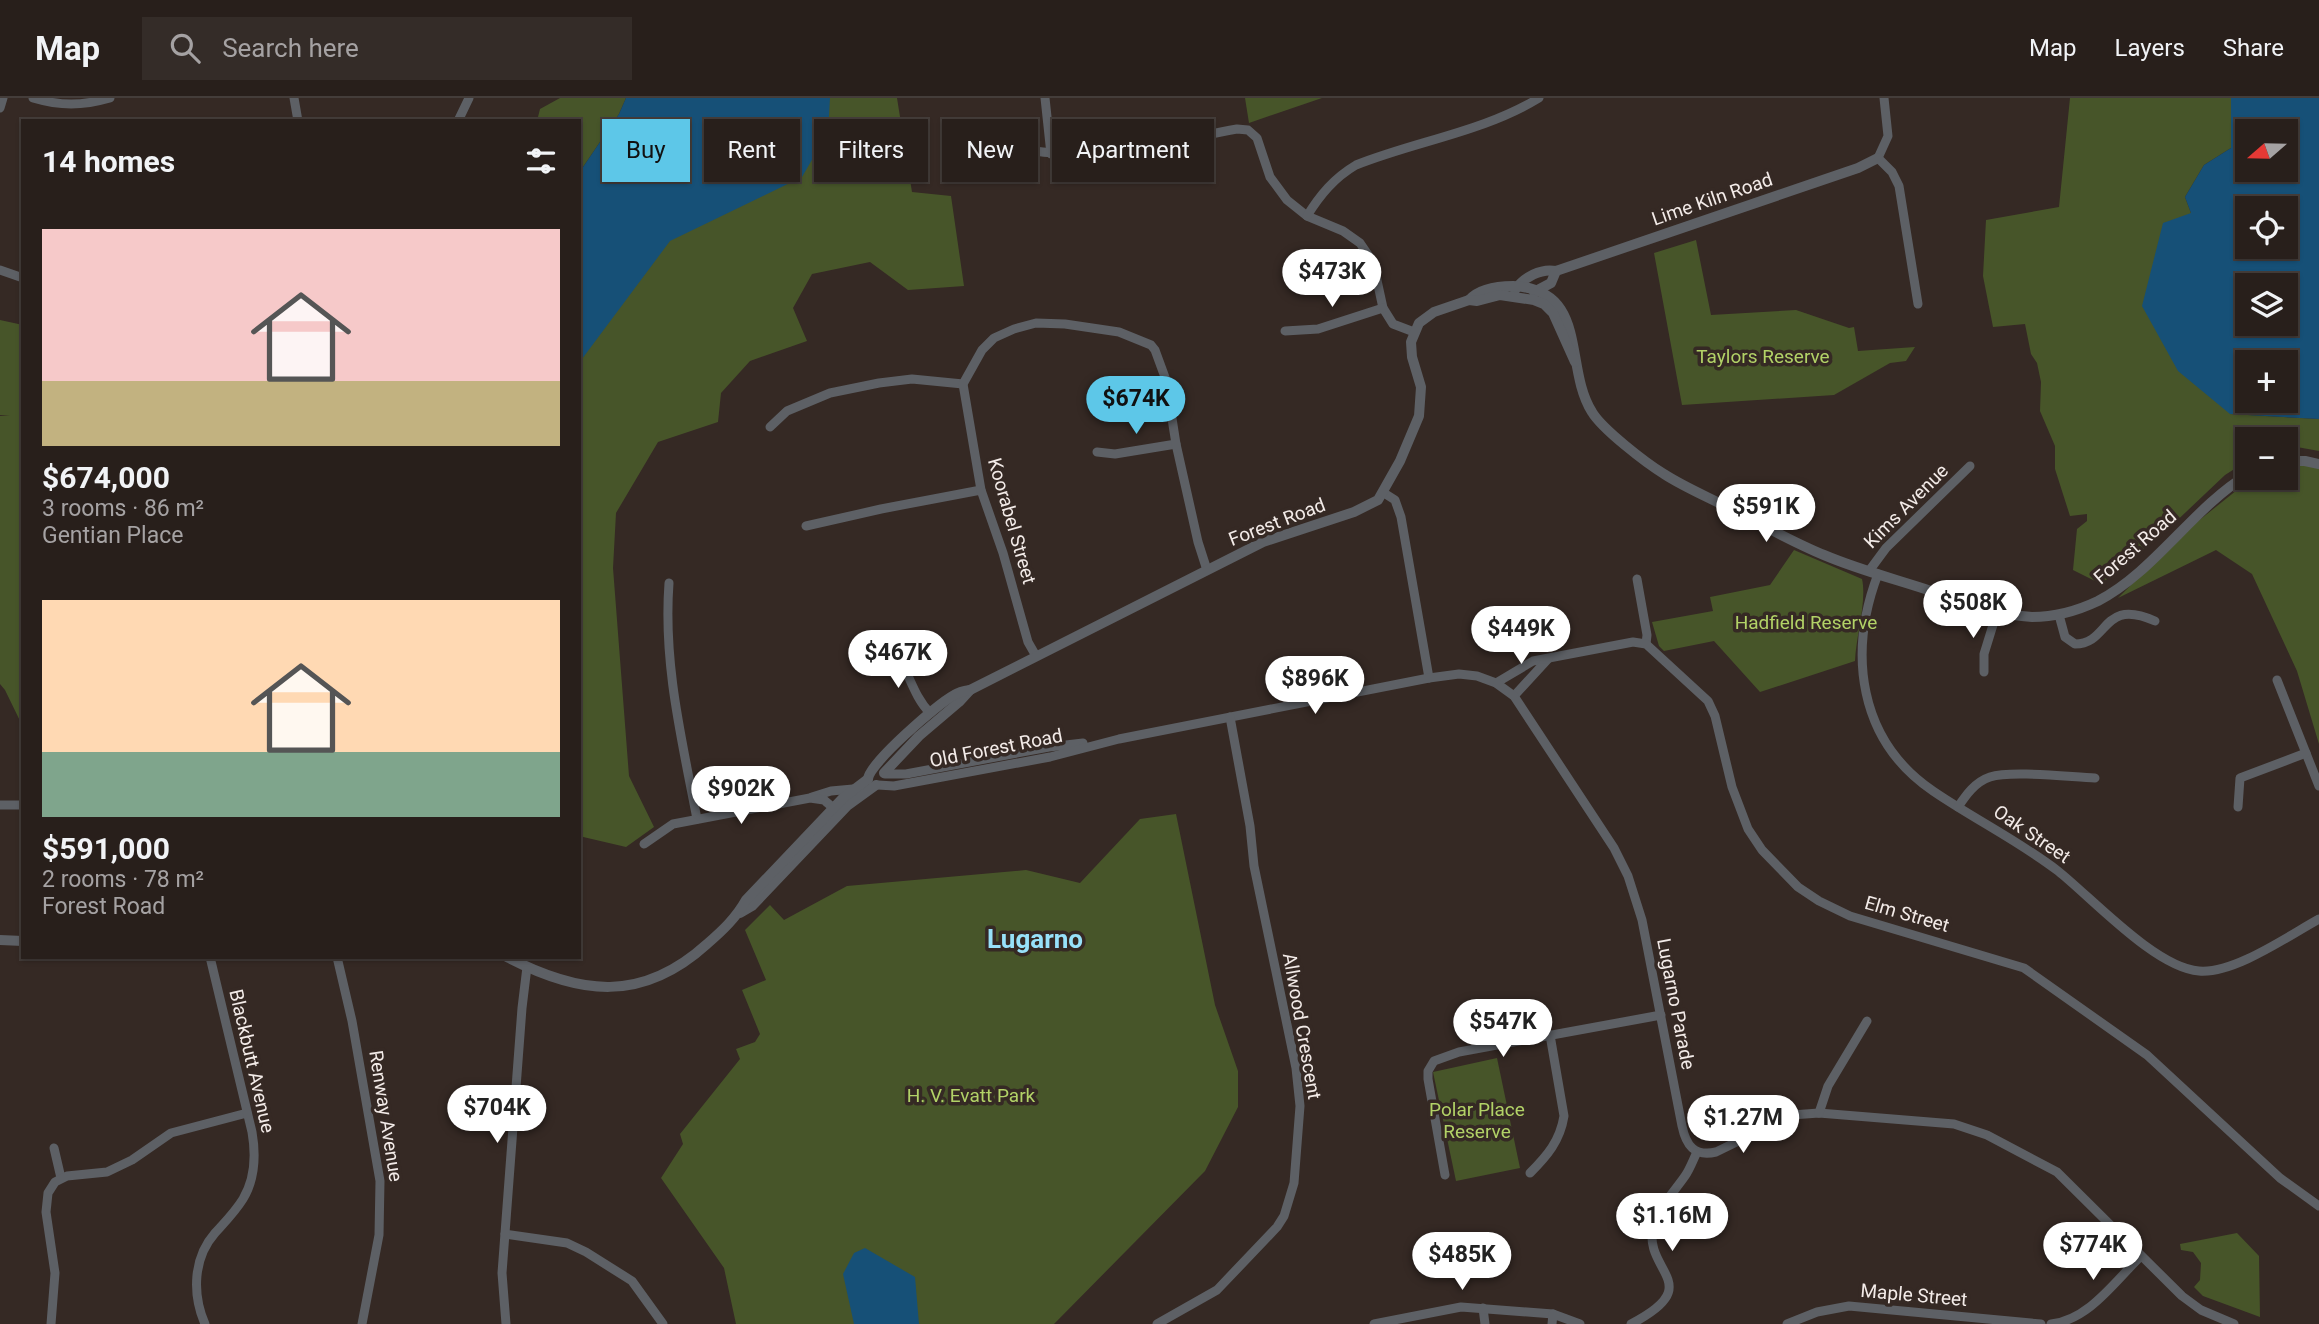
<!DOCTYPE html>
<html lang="en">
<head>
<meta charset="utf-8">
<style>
	:root { --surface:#281f1b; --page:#342c28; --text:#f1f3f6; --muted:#a5a2a3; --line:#443d3a; --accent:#5dc7e8 }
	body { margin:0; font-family:Roboto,sans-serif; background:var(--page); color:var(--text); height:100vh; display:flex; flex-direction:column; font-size:26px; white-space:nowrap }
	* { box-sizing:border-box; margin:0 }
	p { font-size:23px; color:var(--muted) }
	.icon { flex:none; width:38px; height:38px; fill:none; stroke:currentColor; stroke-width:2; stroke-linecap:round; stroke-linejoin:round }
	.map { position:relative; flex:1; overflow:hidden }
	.drawer { position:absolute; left:21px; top:21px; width:560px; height:840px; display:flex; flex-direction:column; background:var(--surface); border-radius:0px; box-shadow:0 2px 5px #0004,0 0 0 2px var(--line) }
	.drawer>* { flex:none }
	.top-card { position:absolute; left:602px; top:21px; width:665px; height:63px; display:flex; gap:14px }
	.needle { width:46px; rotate:250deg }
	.controls { position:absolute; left:2235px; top:21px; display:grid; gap:14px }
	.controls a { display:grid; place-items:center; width:63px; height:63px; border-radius:0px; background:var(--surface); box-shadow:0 2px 5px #0004,0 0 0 2px var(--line); font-size:35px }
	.price { position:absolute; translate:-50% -60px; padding:0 16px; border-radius:24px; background:#fff; color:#222; font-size:23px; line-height:46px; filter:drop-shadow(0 2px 4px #0008) }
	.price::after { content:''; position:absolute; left:50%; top:42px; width:21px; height:16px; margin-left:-10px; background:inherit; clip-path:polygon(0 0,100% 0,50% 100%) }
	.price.selected { background:var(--accent); color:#111 }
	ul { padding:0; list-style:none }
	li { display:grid; align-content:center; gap:14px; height:371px; padding:0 21px }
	li span { display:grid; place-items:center; height:217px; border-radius:0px; color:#555 }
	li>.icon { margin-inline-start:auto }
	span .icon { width:126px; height:126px; fill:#fffc; stroke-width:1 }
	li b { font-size:30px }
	h2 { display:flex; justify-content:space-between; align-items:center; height:84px; padding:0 21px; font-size:30px }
	.pill { padding:0 24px; border-radius:0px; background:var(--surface); box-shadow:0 2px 5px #0004,0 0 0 2px var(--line); font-size:24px; line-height:63px }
	.pill.selected { background:var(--accent); color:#111 }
	header { display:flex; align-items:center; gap:42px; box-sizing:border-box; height:98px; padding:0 35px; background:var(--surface); border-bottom:2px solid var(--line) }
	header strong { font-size:33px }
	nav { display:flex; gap:38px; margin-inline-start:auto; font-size:24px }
	.search { width:490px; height:63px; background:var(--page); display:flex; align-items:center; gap:18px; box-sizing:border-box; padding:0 24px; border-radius:0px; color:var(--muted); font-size:26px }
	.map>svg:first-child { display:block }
	.green { fill:#475529 }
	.water { fill:#165077; fill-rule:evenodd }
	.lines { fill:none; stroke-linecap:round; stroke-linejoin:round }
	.minor { stroke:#5d6065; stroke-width:9 }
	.tertiary { stroke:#5d6065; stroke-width:10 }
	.labels { text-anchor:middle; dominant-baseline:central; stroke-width:7; stroke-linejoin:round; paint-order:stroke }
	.street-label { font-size:19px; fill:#f3ebe8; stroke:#352924 }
	.park-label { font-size:19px; fill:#b2d267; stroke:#352924 }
	.district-label { font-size:26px; font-weight:bold; fill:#97e1f9; stroke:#352924 }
</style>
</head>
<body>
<header>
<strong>Map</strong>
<div class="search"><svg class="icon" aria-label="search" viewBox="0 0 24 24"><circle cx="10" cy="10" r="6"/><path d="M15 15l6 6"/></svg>Search here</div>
<nav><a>Map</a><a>Layers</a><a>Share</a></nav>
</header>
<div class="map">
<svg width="2319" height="1226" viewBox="0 0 2319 1226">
	<rect width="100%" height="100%" fill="#352924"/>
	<g class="green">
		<path d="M560,0h66l-7,16 -40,59v-52h-42l3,-12z"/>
		<path d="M760,0h137l15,94 39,4 13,90 -56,4 -38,-28 -58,12 -19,34 14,33 -57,20 -29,32 -3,29 -60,20 -42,71 -3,55 16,208 25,51 -28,20 -47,-11v-534z"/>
		<path d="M1245,0h77l-73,25z"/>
		<path d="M2070,0h161v50l-27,17 -19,32 6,16 39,201 89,5v32l-33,-6v-6h-39v22l-22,14 -58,55 -66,54 -28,-14 4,-41 10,-8v-7l-17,2 -15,-47v-23l-15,-35 1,-29 -4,-19 -6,-9 -6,-30 -32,3 -10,-51 3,-56 73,-13z"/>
		<path d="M1696,142l15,75 85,-5 53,18 5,-1 4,24 57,-4 -9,14 -16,2 -56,32 -152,10 -28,-152z"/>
		<path d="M0,222l23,5v402l-18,-37 -5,-6v-268l10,-1h-10z"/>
		<path d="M2312,367l7,3v276l-22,-73 -45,-97 -36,-24 -98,48 64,-64 70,-56h34v-11z"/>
		<path d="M1794,452l68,29c5,22 -6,57 -7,82l-95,31 -46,-51 -50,10 -5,-5 -7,-24 61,-11 -3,-14 60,-12z"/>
		<path d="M1176,716l39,191 23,66v36l-33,64 -151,153h-318l-12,-56 -63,-90 22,-34 -3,-10 60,-75 -4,-10 19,-7 5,-8 -18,-44 24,-10 -21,-50 25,-25 14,15 63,-34 179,-16 54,13 60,-64z"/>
		<path d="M1497,960l23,110 -64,13 -23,-109z"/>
		<path d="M2237,1135l22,23 1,61 -57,-21 -9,-9 6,-7 1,-17 -8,-11 -12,-2 -1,-6z"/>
	</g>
	<g class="water">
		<path d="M626,0h204l-2,34 -26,45 -132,64 -91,122v-190l40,-59z"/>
		<path d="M2231,0h88v321l-89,-5 -52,-43 -36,-65 21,-83 28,-10 -6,-16 19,-32 27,-17zM2247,33h39v39h-39zM2247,110h39v39h-39zM2247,187h39v39h-39zM2247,264h39v39h-39z"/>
		<path d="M865,1150l50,29 4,47h-65l-11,-50 11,-21z"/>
	</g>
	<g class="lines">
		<g class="minor">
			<path d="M33,0c27,8 49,8 77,0"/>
			<path d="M294,0l4,23"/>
			<path d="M1045,0l6,56"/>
			<path d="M1884,0l4,38 -10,22 14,14 7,14 19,118"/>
			<path d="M0,10l3,-10"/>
			<path d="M458,23l11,-23"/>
			<path d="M985,40c82,33 170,6 252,-9l11,1 9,8 13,39 17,23 20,16 36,15 17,12 13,19 10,46 10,16 21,8"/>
			<path d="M1307,118c13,-21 27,-38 49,-51 60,-24 127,-33 183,-67"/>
			<path d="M0,172l23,8"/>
			<path d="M1285,233l33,-2 65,-21"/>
			<path d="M770,329l17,-16 43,-18 49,-10 33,-4 51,5"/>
			<path d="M1097,354l18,2 61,-10"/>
			<path d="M1384,395l11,7 6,17 28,161"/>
			<path d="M806,428l75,-17 100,-19"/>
			<path d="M1869,473l17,-23 84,-82"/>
			<path d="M1878,476c-30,79 -20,166 55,217 41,28 86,50 125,80 35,28 98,97 141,100 35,3 89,-35 120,-52"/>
			<path d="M1637,481l10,56 -1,9"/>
			<path d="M669,485c-6,81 13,157 28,236"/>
			<path d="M2059,517l6,22 10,7c35,0 26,-47 80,-23"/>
			<path d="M890,547c18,20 21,49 40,68"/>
			<path d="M1036,558l-8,-14 -25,-89 -22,-63 -18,-106 19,-34 12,-12 20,-9 22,-6 29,1 54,8 32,13 4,5 11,30 10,64 22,98 9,28"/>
			<path d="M1984,574v-18l13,-42"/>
			<path d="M2277,582l42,106"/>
			<path d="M1496,585l37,-22 100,-19 13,2 62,57 7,15 17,71 16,42 14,21 36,37 21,14 31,15 174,52 123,87 133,123 39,28"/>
			<path d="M1514,598l34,-37"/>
			<path d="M885,676h21l143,-27 34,-4"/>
			<path d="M878,687l16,1 156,-29 69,-18 310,-61 30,-4 18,2 19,7 18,13 100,152 14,28 14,44 40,206c4,19 12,31 34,26l76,-37 27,-2 135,11 33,11 70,37 125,124 19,14 33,14"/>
			<path d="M812,699l19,-6 22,-2"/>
			<path d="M0,707h23"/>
			<path d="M1958,709c8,-12 17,-25 32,-30 21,-7 80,0 105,1"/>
			<path d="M2238,709l2,-29 66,-25"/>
			<path d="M644,746l29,-20 137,-26 14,2 14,12"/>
			<path d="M337,859l15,64 28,160 -1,54 -17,89"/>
			<path d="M1819,1015l9,-27 39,-65"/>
			<path d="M54,1050l7,30"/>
			<path d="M1530,1075c17,-17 30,-32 34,-57l-14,-81"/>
			<path d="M1445,1077l-17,-96v-8l6,-10 25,-9 202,-37"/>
			<path d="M505,1136l62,9 19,9 46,29 31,43"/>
			<path d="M1483,1210l2,16"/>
			<path d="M51,1226l4,-51 -9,-61 2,-19 7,-11 12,-6 40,-4 25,-12 39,-27 76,-20"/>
			<path d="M205,1226c-13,-30 -12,-66 10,-91 10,-11 20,-21 28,-34 12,-20 13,-44 9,-67l-42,-175"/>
			<path d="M506,1226l-4,-51 20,-265 5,-41"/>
			<path d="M1157,1226l60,-34 60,-63 7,-11 10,-33 6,-77 -4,-38 -42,-202 -4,-40 -20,-109"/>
			<path d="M1374,1226l87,-17 92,7"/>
			<path d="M1552,1226l1,-10 27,10"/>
			<path d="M1631,1226c77,-40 12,-52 22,-97 5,-19 21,-35 32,-51 5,-7 8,-16 12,-24"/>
			<path d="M1787,1226l30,-12 32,-6 192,18"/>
			<path d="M2051,1226c38,-4 64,-43 90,-68"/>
		</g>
		<g class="tertiary">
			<path d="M1515,192c9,-13 26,-22 41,-19l302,-103 20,-10"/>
			<path d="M1534,194l17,-9 5,-12"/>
			<path d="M1469,202c10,-11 29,-14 44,-14 77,4 50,80 79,126 10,17 54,51 72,62 20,13 44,23 65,34 32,16 63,34 95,47 33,14 67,23 101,34 34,11 70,26 107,28 23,0 45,-6 66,-16 56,-29 95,-93 149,-126"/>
			<path d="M2286,363h19l14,3"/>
			<path d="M884,675l35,-37 40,-34 11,-12"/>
			<path d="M868,681c1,-16 70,-75 86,-84 5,-3 10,-4 16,-5l293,-148 91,-30 24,-12 22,-39 19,-45 2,-29 -9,-30 -1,-15 8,-19 15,-11 35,-12 8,1 23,-6 34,5 10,4 9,9 22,49"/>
			<path d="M740,815l12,-7 95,-100 29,-21"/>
			<path d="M0,842l23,1"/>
			<path d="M507,859c73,38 135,46 200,-13 15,-13 29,-26 39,-44l97,-102 25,-19"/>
		</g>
	</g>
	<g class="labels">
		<g class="street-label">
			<text transform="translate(1712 101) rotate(-19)">Lime Kiln Road</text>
			<text transform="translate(1906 408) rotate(-45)">Kims Avenue</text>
			<text transform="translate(1012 423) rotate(74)">Koorabel Street</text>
			<text transform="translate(1277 424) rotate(-21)">Forest Road</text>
			<text transform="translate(2135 449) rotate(-41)">Forest Road</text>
			<text transform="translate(996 650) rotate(-11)">Old Forest Road</text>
			<text transform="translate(2032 736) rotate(34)">Oak Street</text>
			<text transform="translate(1907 816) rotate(16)">Elm Street</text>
			<text transform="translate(1676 906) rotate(79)">Lugarno Parade</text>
			<text transform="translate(1302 928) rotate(80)">Allwood Crescent</text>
			<text transform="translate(252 963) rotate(77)">Blackbutt Avenue</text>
			<text transform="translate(386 1018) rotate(81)">Renway Avenue</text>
			<text transform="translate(1914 1197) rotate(5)">Maple Street</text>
		</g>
		<g class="park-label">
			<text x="1763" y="258">Taylors Reserve</text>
			<text x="1806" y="524">Hadfield Reserve</text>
			<text x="971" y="997">H. V. Evatt Park</text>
			<text x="1477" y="1011">Polar Place<tspan x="1477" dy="22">Reserve</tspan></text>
		</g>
		<g class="district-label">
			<text x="1035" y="841">Lugarno</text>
		</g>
	</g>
</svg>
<div class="controls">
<a><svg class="needle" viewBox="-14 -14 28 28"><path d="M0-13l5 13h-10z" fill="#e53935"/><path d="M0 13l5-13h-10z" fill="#a5a2a3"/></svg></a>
<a><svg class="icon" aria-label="locate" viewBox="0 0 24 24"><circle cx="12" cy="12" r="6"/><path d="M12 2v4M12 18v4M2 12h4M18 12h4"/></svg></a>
<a><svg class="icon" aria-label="layers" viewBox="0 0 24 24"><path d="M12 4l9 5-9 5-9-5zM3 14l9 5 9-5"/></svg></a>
<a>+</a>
<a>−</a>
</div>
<b class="price" style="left:1332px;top:211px">$473K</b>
<b class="price selected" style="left:1136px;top:338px">$674K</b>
<b class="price" style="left:1766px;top:446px">$591K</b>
<b class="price" style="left:1973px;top:542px">$508K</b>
<b class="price" style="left:1521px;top:568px">$449K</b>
<b class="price" style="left:898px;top:592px">$467K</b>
<b class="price" style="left:1315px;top:618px">$896K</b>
<b class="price" style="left:741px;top:728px">$902K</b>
<b class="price" style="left:1503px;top:961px">$547K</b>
<b class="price" style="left:497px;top:1047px">$704K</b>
<b class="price" style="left:1743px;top:1057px">$1.27M</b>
<b class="price" style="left:1672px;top:1155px">$1.16M</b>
<b class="price" style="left:2093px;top:1184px">$774K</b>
<b class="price" style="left:1462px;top:1194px">$485K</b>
<div class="top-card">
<a class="pill selected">Buy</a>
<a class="pill">Rent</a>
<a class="pill">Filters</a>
<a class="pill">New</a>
<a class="pill">Apartment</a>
</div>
<section class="drawer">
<h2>14 homes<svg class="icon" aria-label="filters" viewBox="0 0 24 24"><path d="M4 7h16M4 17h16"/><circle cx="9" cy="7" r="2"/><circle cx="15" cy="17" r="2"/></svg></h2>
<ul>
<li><span style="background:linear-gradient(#f6c9c9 70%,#c2b280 0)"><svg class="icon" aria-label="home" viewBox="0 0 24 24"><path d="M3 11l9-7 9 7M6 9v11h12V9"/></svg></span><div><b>$674,000</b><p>3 rooms · 86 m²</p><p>Gentian Place</p></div></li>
<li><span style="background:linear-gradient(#ffd9b3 70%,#7fa58c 0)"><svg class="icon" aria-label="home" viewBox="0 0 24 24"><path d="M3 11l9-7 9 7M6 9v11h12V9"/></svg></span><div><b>$591,000</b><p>2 rooms · 78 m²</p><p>Forest Road</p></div></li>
</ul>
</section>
</div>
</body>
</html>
